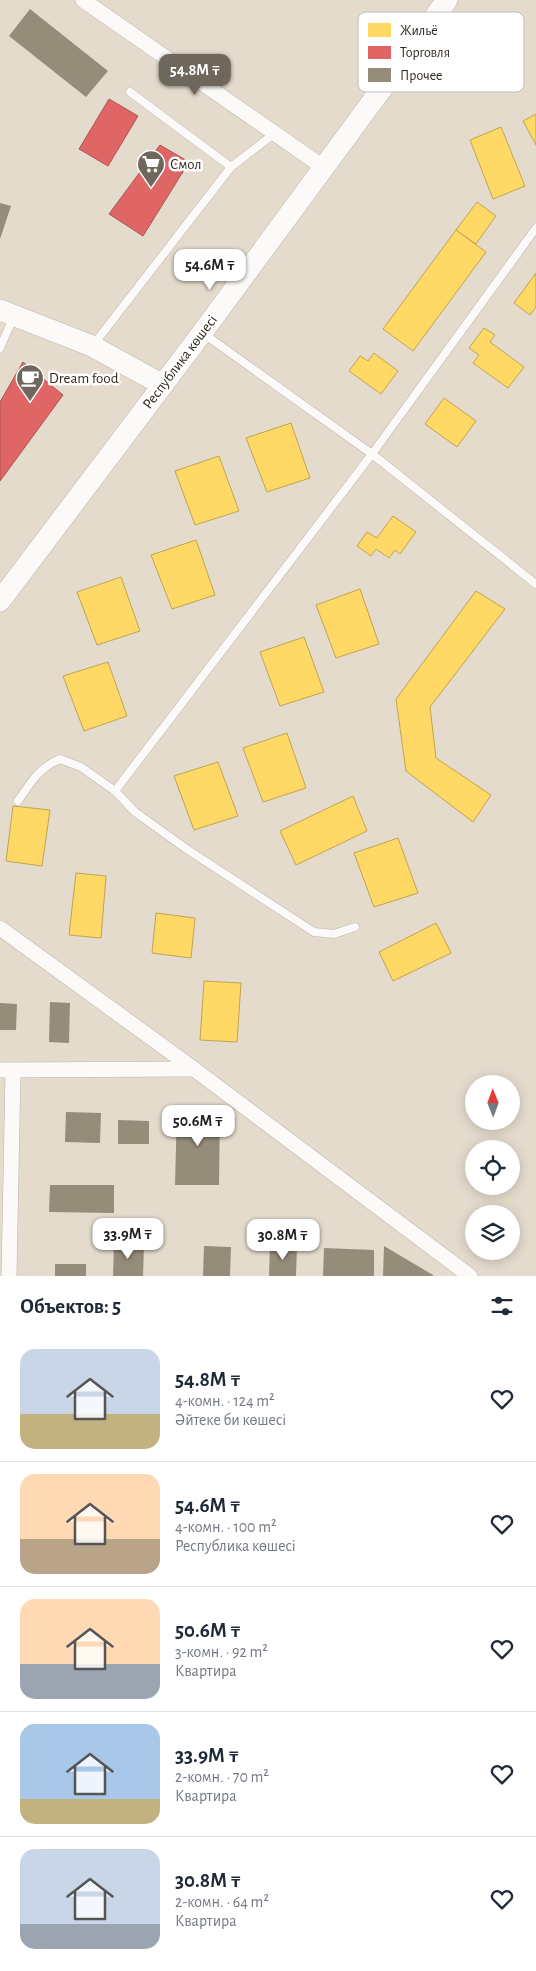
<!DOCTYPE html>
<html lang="ru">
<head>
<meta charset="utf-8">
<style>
	:root { --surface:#fff; --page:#f6f6f7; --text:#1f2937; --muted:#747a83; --line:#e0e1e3; --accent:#6f675c }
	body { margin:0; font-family:"Alegreya Sans",sans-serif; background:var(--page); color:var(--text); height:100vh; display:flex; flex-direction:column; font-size:19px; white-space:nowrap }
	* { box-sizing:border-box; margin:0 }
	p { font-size:16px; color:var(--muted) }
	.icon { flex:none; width:28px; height:28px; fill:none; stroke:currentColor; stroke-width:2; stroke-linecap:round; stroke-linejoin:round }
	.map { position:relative; height:1276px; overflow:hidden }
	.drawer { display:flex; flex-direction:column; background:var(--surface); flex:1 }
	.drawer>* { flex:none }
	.needle { width:32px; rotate:359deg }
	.controls { position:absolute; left:465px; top:1075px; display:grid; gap:10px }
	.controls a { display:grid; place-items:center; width:55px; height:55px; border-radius:50%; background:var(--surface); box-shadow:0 2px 12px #0003; font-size:25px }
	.price { position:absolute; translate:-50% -42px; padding:0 11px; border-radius:10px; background:#fff; color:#222; font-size:16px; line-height:32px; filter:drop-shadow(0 1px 2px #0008) }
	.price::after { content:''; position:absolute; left:50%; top:30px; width:15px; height:11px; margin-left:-8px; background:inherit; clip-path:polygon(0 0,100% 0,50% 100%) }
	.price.selected { background:var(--accent); color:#fff }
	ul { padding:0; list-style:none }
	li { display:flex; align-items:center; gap:15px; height:125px; padding:0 20px }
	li+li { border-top:1px solid var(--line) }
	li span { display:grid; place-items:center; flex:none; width:140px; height:100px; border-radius:15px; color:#555 }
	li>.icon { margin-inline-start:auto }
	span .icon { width:60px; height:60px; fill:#fffc; stroke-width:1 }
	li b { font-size:21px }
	h2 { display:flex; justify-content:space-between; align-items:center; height:60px; padding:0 20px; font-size:21px }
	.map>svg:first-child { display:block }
	.homes { fill:#ffd966; stroke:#c1a451 }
	.shops { fill:#e06666; stroke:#ab5451 }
	.building { fill:#968c7a }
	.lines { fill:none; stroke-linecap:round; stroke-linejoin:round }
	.lane-casing { stroke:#bcb5aa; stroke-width:9 }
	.street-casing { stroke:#bcb5aa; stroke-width:16 }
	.secondary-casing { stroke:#bcb5aa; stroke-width:22 }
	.lane { stroke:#fbfaf8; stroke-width:8 }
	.street { stroke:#fbfaf8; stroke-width:15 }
	.secondary { stroke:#fbfaf8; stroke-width:21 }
	.labels { text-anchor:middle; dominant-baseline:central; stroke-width:5; stroke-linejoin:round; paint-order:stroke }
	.poi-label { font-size:15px; fill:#30291f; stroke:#fff; text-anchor:start }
	.street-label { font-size:15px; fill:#30291f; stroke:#fff }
	.key { fill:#fff; stroke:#c1bfbc; stroke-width:1 }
	.key-label { font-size:14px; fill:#30291f }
</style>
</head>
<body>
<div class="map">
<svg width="536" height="1276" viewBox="0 0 536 1276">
	<rect width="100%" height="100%" fill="#e4dbcd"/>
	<g class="homes">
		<path d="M536,114v31l-13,-24z"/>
		<path d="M501,127l24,59 -32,13 -23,-59z"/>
		<path d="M477,202l19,14 -20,28 -20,-14z"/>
		<path d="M456,230l30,22 -73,99 -30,-22z"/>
		<path d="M536,273v34l-6,8 -16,-12z"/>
		<path d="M484,328l11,7 -5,7 34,25 -16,21 -35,-25 6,-8 -10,-7z"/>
		<path d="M374,353l24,18 -17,23 -32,-23 11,-15 8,5z"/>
		<path d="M444,398l32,23 -19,26 -32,-23z"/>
		<path d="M291,423l19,55 -43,14 -21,-54z"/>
		<path d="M219,456l20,55 -44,14 -20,-54z"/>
		<path d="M393,516l23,16 -16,22 -5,-4 -6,8 -13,-9 -5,7 -14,-10 10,-14 10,6z"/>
		<path d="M196,540l19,55 -43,14 -21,-54z"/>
		<path d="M121,577l19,54 -43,14 -20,-53z"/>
		<path d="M360,589l19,55 -43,14 -20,-53z"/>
		<path d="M476,591l29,18 -75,98 6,51 55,37 -18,27 -67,-51 -10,-72z"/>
		<path d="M304,637l20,55 -44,14 -20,-54z"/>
		<path d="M108,662l19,54 -43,15 -21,-55z"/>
		<path d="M287,733l19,55 -43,14 -20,-54z"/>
		<path d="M218,762l20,54 -44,14 -20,-54z"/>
		<path d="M353,796l14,35 -71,34 -16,-34z"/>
		<path d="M13,806l37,4 -8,56 -36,-5z"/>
		<path d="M398,838l20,55 -44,14 -20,-54z"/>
		<path d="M76,873l30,3 -5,62 -32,-3z"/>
		<path d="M156,913l39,5 -4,40 -39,-5z"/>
		<path d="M436,923l15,30 -58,28 -14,-29z"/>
		<path d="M204,981l37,2 -4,59 -37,-2z"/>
	</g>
	<g class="shops">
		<path d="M109,99l29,17 -30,50 -29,-17z"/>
		<path d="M160,145l29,17 -46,74 -34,-22z"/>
		<path d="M23,362l40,33 -63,86v-79z"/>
	</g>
	<g class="building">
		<path d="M30,9l78,62 -22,26 -77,-61z"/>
		<path d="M0,203l11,3 -11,33z"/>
		<path d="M50,1002l20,1 -1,40 -20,-1z"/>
		<path d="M0,1003l17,1 -1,26h-16z"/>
		<path d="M177,1109h43l-1,76h-44z"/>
		<path d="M66,1112l35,1 -1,30 -35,-1z"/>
		<path d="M118,1120l31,1v23h-31z"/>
		<path d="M50,1185h64v28l-65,-1z"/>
		<path d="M114,1245h30l-1,31h-30z"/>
		<path d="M270,1245l27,1 -1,30h-27z"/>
		<path d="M204,1246l27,1 -1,29h-27z"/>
		<path d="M384,1246l49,29v1h-50z"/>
		<path d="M324,1248l50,2v26h-51z"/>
		<rect x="55" y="1264" width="31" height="12"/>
	</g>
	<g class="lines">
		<g class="lane-casing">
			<g id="lane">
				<path d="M130,92l101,75"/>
				<path d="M204,334l168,120 164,130"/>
				<path d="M94,344l137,-177 44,-34"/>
				<path d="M0,348l13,-30"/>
				<path d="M115,791l257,-337 164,-226"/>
				<path d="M18,801c12,-18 22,-34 42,-42l21,8 34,24 20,21 53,38 126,82 20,2 21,-7"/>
			</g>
		</g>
		<g class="street-casing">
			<g id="street">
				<path d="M83,0l240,167"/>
				<path d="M0,928l194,141 276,207"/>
				<path d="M0,1070l194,-1"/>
				<path d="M9,1276l4,-205"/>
			</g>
		</g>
		<g class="secondary-casing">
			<g id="secondary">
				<path d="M0,310l92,36 71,39"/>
				<path d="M0,601l202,-268 245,-333"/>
			</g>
		</g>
		<use href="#lane" class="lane"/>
		<use href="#street" class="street"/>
		<use href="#secondary" class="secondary"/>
	</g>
	<defs>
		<g id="supermarket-pin" transform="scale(1.4375)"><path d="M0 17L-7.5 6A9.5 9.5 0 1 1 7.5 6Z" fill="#6f675c" stroke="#fff"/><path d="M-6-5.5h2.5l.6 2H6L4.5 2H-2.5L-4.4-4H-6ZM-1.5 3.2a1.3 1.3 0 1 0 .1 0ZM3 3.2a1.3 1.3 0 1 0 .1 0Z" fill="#fff"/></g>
		<g id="cafe-pin" transform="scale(1.4375)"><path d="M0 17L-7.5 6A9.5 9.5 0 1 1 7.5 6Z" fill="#6f675c" stroke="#fff"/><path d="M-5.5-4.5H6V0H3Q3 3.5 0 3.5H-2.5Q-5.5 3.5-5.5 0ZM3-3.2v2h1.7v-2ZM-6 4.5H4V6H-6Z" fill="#fff"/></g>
	</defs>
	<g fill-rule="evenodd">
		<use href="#supermarket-pin" x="151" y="164"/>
		<use href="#cafe-pin" x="30" y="378"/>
	</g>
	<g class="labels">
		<g class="poi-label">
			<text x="170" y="164">Смол</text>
			<text x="49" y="378">Dream food</text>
		</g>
		<g class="street-label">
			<text transform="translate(180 362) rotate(-53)">Республика көшесі</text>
		</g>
	</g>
	<rect x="358" y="12" width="166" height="80" rx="8" class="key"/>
	<rect x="368" y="23" width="23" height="14" fill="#ffd966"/>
	<rect x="368" y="46" width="23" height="13" fill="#e06666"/>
	<rect x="368" y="68" width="23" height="14" fill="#968c7a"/>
	<g class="key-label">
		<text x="400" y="35">Жильё</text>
		<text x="400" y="57">Торговля</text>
		<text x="400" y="80">Прочее</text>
	</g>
</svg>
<div class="controls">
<a><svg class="needle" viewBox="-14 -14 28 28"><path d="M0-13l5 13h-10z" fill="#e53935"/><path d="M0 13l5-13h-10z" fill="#747a83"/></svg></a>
<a><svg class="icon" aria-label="locate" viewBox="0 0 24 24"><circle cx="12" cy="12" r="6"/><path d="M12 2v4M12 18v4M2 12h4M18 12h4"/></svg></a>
<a><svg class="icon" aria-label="layers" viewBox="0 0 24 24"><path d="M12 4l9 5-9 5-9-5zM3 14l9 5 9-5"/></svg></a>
</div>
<b class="price selected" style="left:195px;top:96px">54.8M ₸</b>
<b class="price" style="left:210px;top:291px">54.6M ₸</b>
<b class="price" style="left:198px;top:1147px">50.6M ₸</b>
<b class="price" style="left:128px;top:1260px">33.9M ₸</b>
<b class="price" style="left:283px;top:1261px">30.8M ₸</b>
</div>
<section class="drawer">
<h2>Объектов: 5<svg class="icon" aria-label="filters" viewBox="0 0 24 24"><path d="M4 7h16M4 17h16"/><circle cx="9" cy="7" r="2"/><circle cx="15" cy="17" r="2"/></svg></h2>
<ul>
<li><span style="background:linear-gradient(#c9d6e8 65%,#c2b280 0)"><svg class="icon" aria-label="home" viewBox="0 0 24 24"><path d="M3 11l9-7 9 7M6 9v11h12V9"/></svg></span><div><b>54.8M ₸</b><p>4-комн. · 124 m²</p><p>Әйтеке би көшесі</p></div><svg class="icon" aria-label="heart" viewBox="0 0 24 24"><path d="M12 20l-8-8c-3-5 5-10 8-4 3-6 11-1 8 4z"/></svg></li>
<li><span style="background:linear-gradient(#ffd9b3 65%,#b9a48a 0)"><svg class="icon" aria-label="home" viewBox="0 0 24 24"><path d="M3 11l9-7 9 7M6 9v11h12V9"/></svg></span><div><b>54.6M ₸</b><p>4-комн. · 100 m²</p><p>Республика көшесі</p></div><svg class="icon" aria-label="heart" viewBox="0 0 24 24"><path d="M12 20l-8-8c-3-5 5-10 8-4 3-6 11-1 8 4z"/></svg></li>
<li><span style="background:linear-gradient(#ffd9b3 65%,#9aa5b1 0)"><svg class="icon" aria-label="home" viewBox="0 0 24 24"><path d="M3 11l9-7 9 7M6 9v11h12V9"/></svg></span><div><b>50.6M ₸</b><p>3-комн. · 92 m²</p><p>Квартира</p></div><svg class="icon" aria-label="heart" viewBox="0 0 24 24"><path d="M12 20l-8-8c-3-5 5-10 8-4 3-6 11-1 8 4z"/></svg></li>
<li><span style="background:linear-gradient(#a9c7e8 75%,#c2b280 0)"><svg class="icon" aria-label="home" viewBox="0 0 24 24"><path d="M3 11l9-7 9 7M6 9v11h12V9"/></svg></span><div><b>33.9M ₸</b><p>2-комн. · 70 m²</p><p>Квартира</p></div><svg class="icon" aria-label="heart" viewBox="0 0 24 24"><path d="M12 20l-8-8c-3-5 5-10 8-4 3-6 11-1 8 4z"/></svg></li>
<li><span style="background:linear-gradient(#c9d6e8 75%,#9aa5b1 0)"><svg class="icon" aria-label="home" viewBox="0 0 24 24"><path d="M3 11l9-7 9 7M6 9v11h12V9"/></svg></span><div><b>30.8M ₸</b><p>2-комн. · 64 m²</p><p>Квартира</p></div><svg class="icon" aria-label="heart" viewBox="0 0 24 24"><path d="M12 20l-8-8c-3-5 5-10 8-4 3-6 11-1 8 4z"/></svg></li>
</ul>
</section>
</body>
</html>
